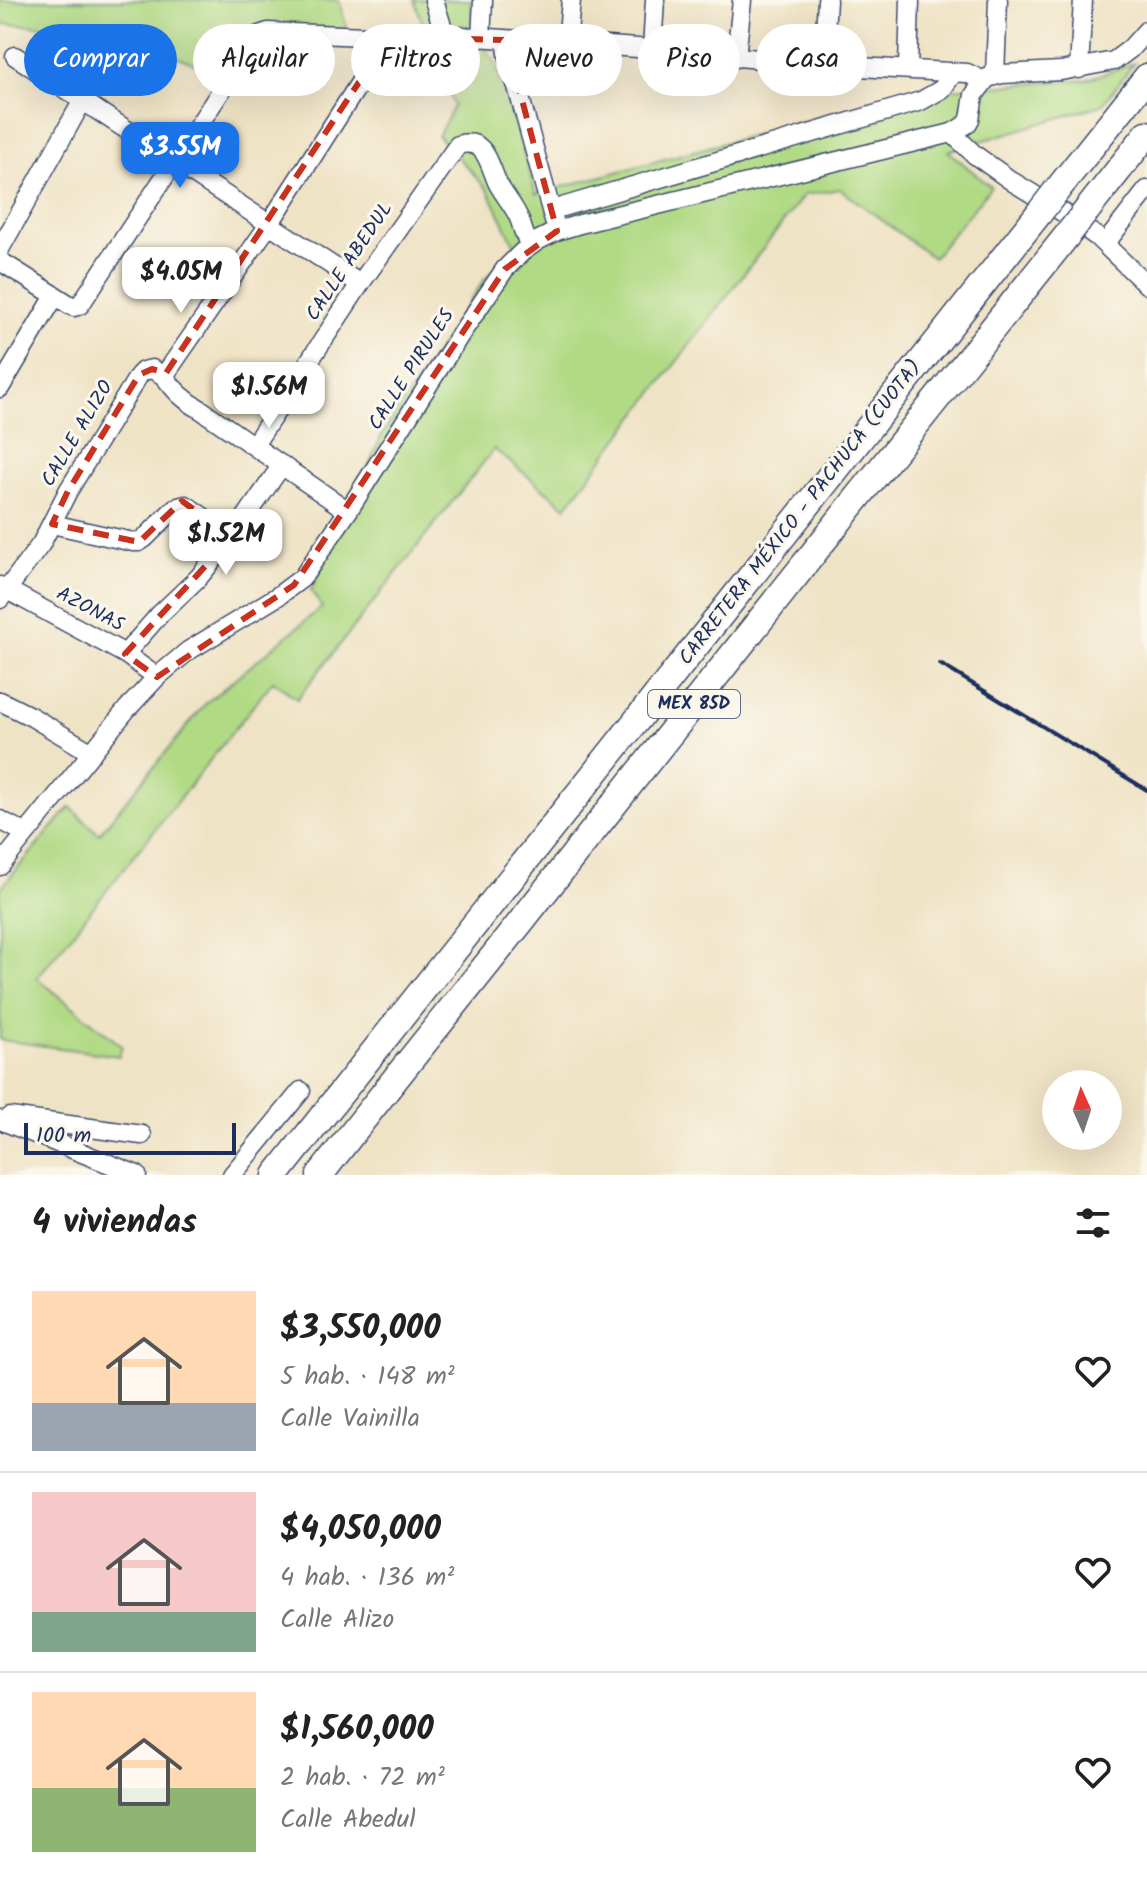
<!DOCTYPE html>
<html lang="es">
<head>
<meta charset="utf-8">
<style>
	:root { --surface:#fff; --page:#f2f2f2; --text:#222; --muted:#767676; --line:#e0e0e0; --accent:#1a73e8 }
	body { margin:0; font-family:Kalam,sans-serif; background:var(--page); color:var(--text); height:100vh; display:flex; flex-direction:column; font-size:30px; white-space:nowrap }
	* { box-sizing:border-box; margin:0 }
	p { font-size:26px; color:var(--muted) }
	.icon { flex:none; width:44px; height:44px; fill:none; stroke:currentColor; stroke-width:2; stroke-linecap:round; stroke-linejoin:round }
	.map { position:relative; height:1175px; overflow:hidden }
	.side { display:flex; flex-direction:column; background:var(--surface); flex:1 }
	.side>* { flex:none }
	.hud { position:absolute; left:24px; top:24px; width:1100px; height:72px; display:flex; gap:16px }
	.needle { width:52px; rotate:357deg }
	.tools { position:absolute; left:1042px; top:1070px; display:grid; gap:16px }
	.tools a { display:grid; place-items:center; width:80px; height:80px; border-radius:50%; background:var(--surface); box-shadow:0 8px 32px #0002; font-size:40px }
	.scale { position:absolute; left:24px; bottom:20px; width:212px; box-sizing:border-box; padding-left:8px; border:4px solid #1b2f5e; border-top:0; font-size:22px; line-height:28px; white-space:nowrap; color:#1b2f5e; -webkit-text-stroke:6px #fbf7ec; paint-order:stroke }
	.price { position:absolute; translate:-50% -68px; padding:0 18px; border-radius:16px; background:#fff; color:#222; font-size:26px; line-height:52px; filter:drop-shadow(0 2px 4px #0008) }
	.price::after { content:''; position:absolute; left:50%; top:48px; width:24px; height:18px; margin-left:-12px; background:inherit; clip-path:polygon(0 0,100% 0,50% 100%) }
	.price.on { background:var(--accent); color:#fff }
	ul { padding:0; list-style:none }
	li { display:flex; align-items:center; gap:24px; height:200px; padding:0 32px }
	li+li { border-top:2px solid var(--line) }
	li span { display:grid; place-items:center; flex:none; width:224px; height:160px; border-radius:0px; color:#555 }
	li>.icon { margin-inline-start:auto }
	span .icon { width:96px; height:96px; fill:#fffc; stroke-width:1 }
	li b { font-size:34px }
	h2 { display:flex; justify-content:space-between; align-items:center; height:96px; padding:0 32px; font-size:34px }
	.tag { padding:0 28px; border-radius:36px; background:var(--surface); box-shadow:0 8px 32px #0002; font-size:28px; line-height:72px }
	.tag.on { background:var(--accent); color:#fff }
	.map>svg:first-child { display:block }
	.green { fill:#b1da85; stroke:#668472; stroke-width:2 }
	.lines { fill:none; stroke-linecap:round; stroke-linejoin:round }
	.minor-casing { stroke:#3b4a6d; stroke-width:21 }
	.highway-casing { stroke:#3b4a6d; stroke-width:29 }
	.minor { stroke:#fff; stroke-width:18 }
	.highway { stroke:#fff; stroke-width:26 }
	.rail { stroke:#1b2f5e; stroke-width:4 }
	.highway-bridge-casing { stroke:#3b4a6d; stroke-width:29; stroke-linecap:butt }
	.highway-bridge { stroke:#fff; stroke-width:26 }
	.marked { fill:none; stroke:#c8321e; stroke-width:6; stroke-dasharray:16 10; stroke-linejoin:round }
	.labels { text-anchor:middle; dominant-baseline:central; stroke-width:6; stroke-linejoin:round; paint-order:stroke }
	.shield { fill:#fbf7ec; stroke:#5e6b89; stroke-width:2 }
	.shield-label { font-size:18px; font-weight:bold; fill:#1b2f5e }
	.street-label { font-size:20px; fill:#1b2f5e; stroke:#fbf7ec }
</style>
</head>
<body>
<div class="map">
<svg width="1147" height="1175" viewBox="0 0 1147 1175">
	<rect width="100%" height="100%" fill="#fbf7ec"/>
	<filter id="ink" filterUnits="userSpaceOnUse"><feTurbulence type="fractalNoise" baseFrequency=".0125" numOctaves="2"/><feDisplacementMap in="SourceGraphic" scale="16" xChannelSelector="R" yChannelSelector="G"/><feConvolveMatrix kernelMatrix="1 2 1 2 8 2 1 2 1" color-interpolation-filters="sRGB"/></filter>
	<filter id="wash" filterUnits="userSpaceOnUse"><feTurbulence type="fractalNoise" baseFrequency=".006" numOctaves="4" result="noise"/><feDisplacementMap in="SourceGraphic" scale="32" xChannelSelector="R" yChannelSelector="G"/><feGaussianBlur stdDeviation="1.8" result="paint"/><feColorMatrix in="noise" values="0 0 0 0 0 0 0 0 0 0 0 0 0 0 0 0 0 1.4 0 .05"/><feComposite in="paint" operator="in"/></filter>
	<g filter="url(#wash)">
		<rect width="100%" height="100%" fill="#efe3c5"/>
		<g class="green">
			<path d="M0,0h339l8,29 -106,2 -25,40 -120,-43 -96,-4z"/>
			<path d="M414,0h57l2,31 23,33 40,130 379,-103 170,-11 49,-17 -32,42 -154,46 43,36 -58,71 -93,-69 -36,6 -238,312 -72,-58 -197,250 -24,-18 -236,297 85,68 -3,10 -119,-16v-151l70,-82 29,27 107,-131 116,-96 -11,-16 72,-158 101,-153 32,-32 -28,-58 -50,-54 16,-30z"/>
		</g>
	</g>
	<g filter="url(#ink)">
		<g class="lines">
			<g class="minor-casing">
				<g id="minor">
					<path d="M434,0l11,36"/>
					<path d="M481,38l2,-38"/>
					<path d="M506,40l2,14 46,167"/>
					<path d="M567,44l4,-44"/>
					<path d="M652,49l3,-49"/>
					<path d="M15,56l345,228"/>
					<path d="M736,58l6,-58"/>
					<path d="M823,65l4,-65"/>
					<path d="M908,68l2,-68"/>
					<path d="M1079,69l4,-69"/>
					<path d="M995,75l3,-75"/>
					<path d="M952,133l23,22 38,27 51,31 33,24 50,48"/>
					<path d="M552,210l369,-109 21,-12 12,-17"/>
					<path d="M1105,244l42,-54"/>
					<path d="M0,249l83,-149"/>
					<path d="M0,261l70,44 4,2 6,-2 174,-264 5,-6 9,-3 121,5 72,-1 191,13 171,16 144,8 17,8"/>
					<path d="M164,376c11,15 20,24 36,33l148,102"/>
					<path d="M0,388l55,-92"/>
					<path d="M254,445l106,-161 98,-139c28,-9 31,20 40,39 6,11 15,21 20,32 5,10 5,21 13,29"/>
					<path d="M52,524l81,18h6l6,-4 30,-30 11,-3 46,32"/>
					<path d="M0,586l125,68 32,23"/>
					<path d="M0,599l41,-55 27,-53 71,-116 4,-4 9,-2 12,7 106,-153 119,-186"/>
					<path d="M125,654l35,-40 39,-37 33,-40 50,-72"/>
					<path d="M0,701l32,16 60,36"/>
					<path d="M0,820l25,13"/>
					<path d="M0,866l127,-157 30,-32 31,-26 90,-55 24,-18 46,-67 114,-179 43,-63 17,-17 17,-12 18,-9 23,-7 372,-91 15,-9 3,-5 4,-24 13,-17 15,-4 59,-3 53,-10 16,-12 17,-19"/>
					<path d="M10,1117l132,18"/>
					<path d="M0,1120l137,55"/>
					<path d="M232,1175l69,-84"/>
				</g>
			</g>
			<g class="highway-casing">
				<g id="highway">
					<path d="M1057,190l90,-113"/>
					<path d="M1087,210l60,-76"/>
					<path d="M276,1175l764,-963"/>
					<path d="M320,1175c71,-93 146,-183 218,-275 177,-223 353,-445 531,-667"/>
				</g>
			</g>
			<use href="#minor" class="minor"/>
			<use href="#highway" class="highway"/>
			<path class="rail" d="M940,664l207,126"/>
			<g class="highway-bridge-casing">
				<g id="highway-bridge">
					<path d="M1040,212l17,-22"/>
					<path d="M1069,233l18,-23"/>
				</g>
			</g>
			<use href="#highway-bridge" class="highway-bridge"/>
		</g>
	</g>
	<path class="marked" d="M389,37l117,3 51,191 -52,38 -211,316 -137,92 -32,-23 107,-117 -50,-36 -43,41 -87,-18 16,-33 71,-116 13,-6 14,4z"/>
	<g class="labels">
		<rect class="shield" x="648" y="690" width="92" height="28" rx="6"/>
		<g class="shield-label">
			<text x="694" y="704">MEX 85D</text>
		</g>
		<g class="street-label">
			<text transform="translate(350 262) rotate(-56)">CALLE ABEDUL</text>
			<text transform="translate(412 370) rotate(-57)">CALLE PIRULES</text>
			<text transform="translate(78 434) rotate(-59)">CALLE ALIZO</text>
			<text transform="translate(801 513) rotate(-52)">CARRETERA MÉXICO - PACHUCA (CUOTA)</text>
			<text transform="translate(90 610) rotate(28)">AZONAS</text>
		</g>
	</g>
</svg>
<div class="tools">
<a><svg class="needle" viewBox="-14 -14 28 28"><path d="M0-13l5 13h-10z" fill="#e53935"/><path d="M0 13l5-13h-10z" fill="#767676"/></svg></a>
</div>
<div class="scale">100 m</div>
<b class="price on" style="left:180px;top:190px">$3.55M</b>
<b class="price" style="left:181px;top:315px">$4.05M</b>
<b class="price" style="left:269px;top:430px">$1.56M</b>
<b class="price" style="left:226px;top:577px">$1.52M</b>
<div class="hud">
<a class="tag on">Comprar</a>
<a class="tag">Alquilar</a>
<a class="tag">Filtros</a>
<a class="tag">Nuevo</a>
<a class="tag">Piso</a>
<a class="tag">Casa</a>
</div>
</div>
<section class="side">
<h2>4 viviendas<svg class="icon" aria-label="filters" viewBox="0 0 24 24"><path d="M4 7h16M4 17h16"/><circle cx="9" cy="7" r="2"/><circle cx="15" cy="17" r="2"/></svg></h2>
<ul>
<li><span style="background:linear-gradient(#ffd9b3 70%,#9aa5b1 0)"><svg class="icon" aria-label="home" viewBox="0 0 24 24"><path d="M3 11l9-7 9 7M6 9v11h12V9"/></svg></span><div><b>$3,550,000</b><p>5 hab. · 148 m²</p><p>Calle Vainilla</p></div><svg class="icon" aria-label="heart" viewBox="0 0 24 24"><path d="M12 20l-8-8c-3-5 5-10 8-4 3-6 11-1 8 4z"/></svg></li>
<li><span style="background:linear-gradient(#f6c9c9 75%,#7fa58c 0)"><svg class="icon" aria-label="home" viewBox="0 0 24 24"><path d="M3 11l9-7 9 7M6 9v11h12V9"/></svg></span><div><b>$4,050,000</b><p>4 hab. · 136 m²</p><p>Calle Alizo</p></div><svg class="icon" aria-label="heart" viewBox="0 0 24 24"><path d="M12 20l-8-8c-3-5 5-10 8-4 3-6 11-1 8 4z"/></svg></li>
<li><span style="background:linear-gradient(#ffd9b3 60%,#8fb573 0)"><svg class="icon" aria-label="home" viewBox="0 0 24 24"><path d="M3 11l9-7 9 7M6 9v11h12V9"/></svg></span><div><b>$1,560,000</b><p>2 hab. · 72 m²</p><p>Calle Abedul</p></div><svg class="icon" aria-label="heart" viewBox="0 0 24 24"><path d="M12 20l-8-8c-3-5 5-10 8-4 3-6 11-1 8 4z"/></svg></li>
</ul>
</section>
</body>
</html>
